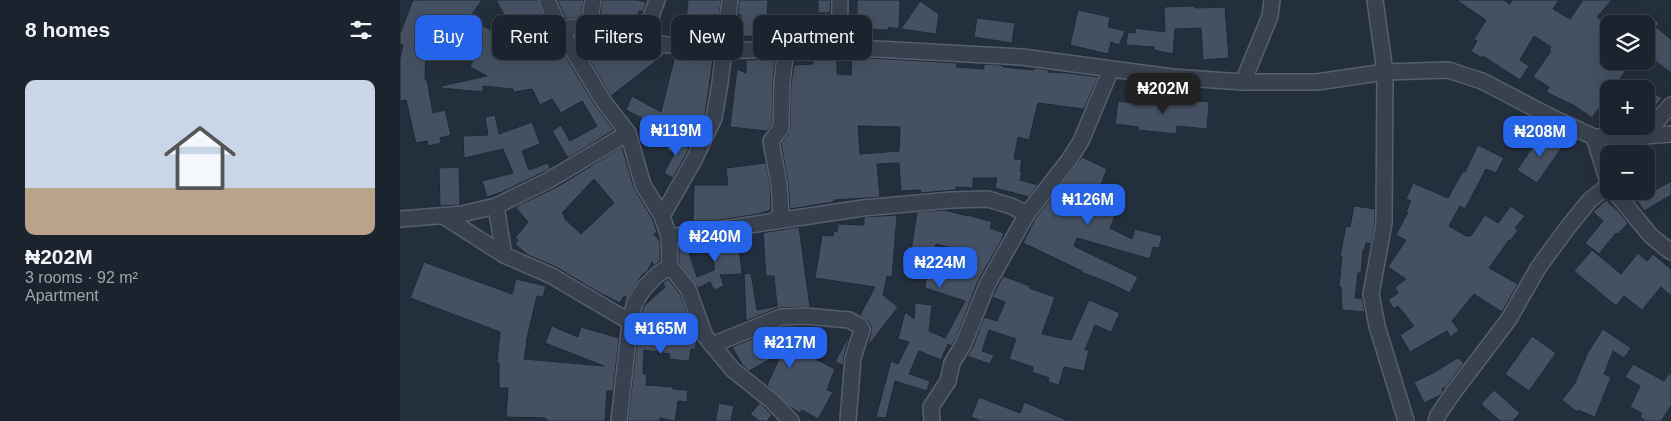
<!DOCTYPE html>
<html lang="en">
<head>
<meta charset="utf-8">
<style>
	:root { --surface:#1b232e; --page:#282f3a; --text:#f1f3f6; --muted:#a0a4aa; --line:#39404a; --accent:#2563eb }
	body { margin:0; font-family:Arial,sans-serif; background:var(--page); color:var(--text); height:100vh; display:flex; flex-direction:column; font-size:19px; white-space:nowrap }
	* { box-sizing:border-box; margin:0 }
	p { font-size:16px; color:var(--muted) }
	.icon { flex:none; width:28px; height:28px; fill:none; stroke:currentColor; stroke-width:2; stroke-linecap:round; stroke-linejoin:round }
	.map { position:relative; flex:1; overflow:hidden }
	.drawer { display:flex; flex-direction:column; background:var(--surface); width:400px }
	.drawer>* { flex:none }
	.hud { position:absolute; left:15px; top:15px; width:475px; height:45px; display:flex; gap:10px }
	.buttons { position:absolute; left:1200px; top:15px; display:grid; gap:10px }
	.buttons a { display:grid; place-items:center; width:55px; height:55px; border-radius:10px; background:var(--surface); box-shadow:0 5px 20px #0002,0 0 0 1px var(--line); font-size:25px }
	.price { position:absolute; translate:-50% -42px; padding:0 11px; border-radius:10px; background:var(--accent); color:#fff; font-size:16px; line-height:32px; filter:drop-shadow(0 1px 2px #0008) }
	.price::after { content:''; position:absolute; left:50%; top:30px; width:15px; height:11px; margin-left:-8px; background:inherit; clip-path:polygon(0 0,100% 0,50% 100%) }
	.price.active { background:#222; color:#fff }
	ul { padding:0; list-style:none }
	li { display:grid; align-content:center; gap:10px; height:265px; padding:0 25px }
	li+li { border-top:1px solid var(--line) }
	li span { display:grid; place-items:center; height:155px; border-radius:10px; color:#555 }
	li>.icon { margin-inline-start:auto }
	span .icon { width:90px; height:90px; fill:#fffc; stroke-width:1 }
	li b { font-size:21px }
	h2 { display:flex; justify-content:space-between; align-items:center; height:60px; padding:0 25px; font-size:21px }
	.tag { padding:0 18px; border-radius:10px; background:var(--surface); box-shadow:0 5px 20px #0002,0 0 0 1px var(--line); font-size:18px; line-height:45px }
	.tag.active { background:var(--accent); color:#fff }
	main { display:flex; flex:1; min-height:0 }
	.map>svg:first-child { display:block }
	.building { fill:#455162; stroke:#1f2835; fill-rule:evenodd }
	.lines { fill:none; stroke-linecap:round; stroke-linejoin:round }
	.minor-casing { stroke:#565f6c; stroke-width:18 }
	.minor { stroke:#38414e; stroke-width:15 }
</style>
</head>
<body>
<main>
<section class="drawer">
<h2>8 homes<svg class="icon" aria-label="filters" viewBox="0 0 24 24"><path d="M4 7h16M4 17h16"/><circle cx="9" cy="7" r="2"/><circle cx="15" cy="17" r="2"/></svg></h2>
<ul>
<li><span style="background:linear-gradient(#c9d6e8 70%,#b9a48a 0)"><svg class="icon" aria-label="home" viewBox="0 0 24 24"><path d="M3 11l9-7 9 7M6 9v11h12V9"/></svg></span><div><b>₦202M</b><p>3 rooms · 92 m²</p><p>Apartment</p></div></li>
</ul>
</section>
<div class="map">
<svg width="1271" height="421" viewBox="0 0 1271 421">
	<rect width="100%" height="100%" fill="#242f3e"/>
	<g class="building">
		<path d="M13,0h69l-12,17 9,7 14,7 14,-11 -11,-20h42l14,34 44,73 18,23 -46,28 -16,-27 9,-6 9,16 27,-15 -15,-25 -21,12 -9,-14 -12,6 -8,-16 -18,3 -1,-3 -30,-3v6l-42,-4v-2l46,-10 -17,-9 4,-9 -21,-12 -3,7 -24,-7 -1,34h2l6,33 12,-3 6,25 -11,3 1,5 -12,3 -2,-5 -11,2 -10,-43 -6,1v-42l3,-14 -3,-1v-10z"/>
		<path d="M157,0h27l-3,17 -15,2z"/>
		<path d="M202,0h35l9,2 -3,10 -4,-1 -6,18 -33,-10z"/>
		<path d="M288,0h33l-5,41 -35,-4 3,-18 2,1z"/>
		<path d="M339,0h29l-1,20 23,-2 2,17 -14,2 -38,-1 1,-21h-3z"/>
		<path d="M418,0h13l-1,13h-12z"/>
		<path d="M457,0h43l-1,29 -10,-2 -1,3 -31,-1z"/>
		<path d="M1056,0h47l7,4 2,-4h47l-6,9 17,10 13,-19h29l-15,17 12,8v36h20l-6,9 2,2 -12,17h-4v26l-10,-7 -7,10 -17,-12 -29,-14 3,-5 -16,-10 18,-26 -2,-1 2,-3 -17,-11 -14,24 9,6 -9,14 -37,-24 -1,2 -11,-7 6,-10 -3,-2 12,-19z"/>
		<path d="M520,1l19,13 -3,20 -35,-5z"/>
		<path d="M795,6v2l30,-1 4,51 -26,2 -2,-32 -26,1 -2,25 -19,-4v-3l-28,-2 2,-13 7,1v-5l30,4 -1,-25z"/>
		<path d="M678,10l32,7 -2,10 17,4 -6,14 -8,-3 -3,12 -38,-9z"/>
		<path d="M1246,12l13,11 -3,4 15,12v34l-25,-19z"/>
		<path d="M577,18l38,5 -3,20 -38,-6z"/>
		<path d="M184,35h4l38,12 -1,2 21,8 2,-5 17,2 -54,42 -31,-52z"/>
		<path d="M275,55l38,4 -8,56 -7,16 -54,-12 -18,-9 6,-14 29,16z"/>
		<path d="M437,56v18l14,1 1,-18 105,6 -1,4 28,2v-5l16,1 3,1v1l31,3v-2l14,2v2l20,1 30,4 -14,32 -46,-6 -9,37 -11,-3 -4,22 8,1 -2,11h2l-2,9 18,5 -9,12 -34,-9 2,-10h-24v10l-17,-1v3l-36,3 1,-3 -20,1 -2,-28 -22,1 3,33 -46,3v2l-44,7 -2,-27 -7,-39 7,-9 2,-6 1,-45 3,-18 19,-1v-7zM458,126l42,1 -1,24 -39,3z"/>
		<path d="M375,59l-2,23 -1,43 -5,6 -37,-4 7,-58 9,4v-13z"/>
		<path d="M1246,88l16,10 -16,21z"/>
		<path d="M742,97l16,3 1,-3 50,5 -2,27 -30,-3 -1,8 -38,-4v-3l-23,-3 3,-23 23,3z"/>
		<path d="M95,115l4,19 33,-12 8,22 -18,7 7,19 19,-7 2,6 -48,23 -15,5 -5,-16 31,-8 -10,-24 -39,9 -1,-22 25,-1 -3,-18z"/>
		<path d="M1143,132l20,14 -26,37 -20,-13z"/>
		<path d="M274,138l15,11 -16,29 -9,-5 10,-19 -8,-5z"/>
		<path d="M1078,145l26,13 -8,15 -10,-4 -21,40 -5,-3 -11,20 19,11v-2l3,1 14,-21 13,8 13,-17 14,10 -10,12 3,2 -8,11 -1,-1 -20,28 29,16 -16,28 -28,-18 -22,27 7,9 -8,7 -4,-6 -37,21 -10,-17 14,-9 -16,-20 -4,3 -6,-9 10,-7 -3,-6 11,-8 -18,-12 18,-27 -10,-5 12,-23h-2l5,-11 -5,-2 7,-16 35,15 15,-27 2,1z"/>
		<path d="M222,147l12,41 19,32 4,12 -3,2 6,8v19l-6,5 -2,-4 -5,10 -5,3 -15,23 -3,-2 -4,7 -22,-11 -42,-25 -28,-12 -13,-11 3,-4 -3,-2 13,-16 -12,-14 3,-3 38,-18zM194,179l20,24 -33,31 -17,-16 1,-2 -3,-3z"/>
		<path d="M682,157l25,12 -6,16 23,9 -14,34 22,11 3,-10 27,7 -3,12 -6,-1 -3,12 -73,-21 -3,8 64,31 -8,16 -23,-11 -26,-10 1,-1 -59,-28 12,-24z"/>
		<path d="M366,163l4,22 1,25 -12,4 -46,7h-20l1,-36h34l-2,-17z"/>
		<path d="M59,167l1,38 -20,1 -1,-38z"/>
		<path d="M1271,181v14l-27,16 -7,-11z"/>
		<path d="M1206,200l11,10 11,13 -10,11 -2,-1 -17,21 -14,-11 18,-22 -10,-9z"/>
		<path d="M954,206l21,3v13l-4,22 -5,-1 -2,7h-1l-2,23h-3l-3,25h7l3,14 -23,-2 -1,-23h-2l3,-31h-2l6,-30 4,1z"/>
		<path d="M544,210l24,6v-1l24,7 -2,6 14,5 -3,8 -23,40 -22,58 -5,7 -3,-2 -7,16 -22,-9 -10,23 21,7 -3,10 -32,-10 -9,37 -10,-1 15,-56 7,3 11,-22 -11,-3 7,-27 9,7 1,-16 17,2 -3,26 16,7 20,-37 -40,-13 2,-18 20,2 20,6 8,-24 -39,-10 -7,23 -12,-3 2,-4 -9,-2 7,-46z"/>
		<path d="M497,215l-5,62 -5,-1 -4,19 15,12 -30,39 3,-13v-7l-3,-5 -8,-6 15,-28 -60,-9 7,-43 11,1 1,-5 3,1 1,-8 26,1v-8z"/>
		<path d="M399,227l11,80 -32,1 -32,13 -2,-47 7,-1 6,37 20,-4 -3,-30h-8l-3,-43h-2z"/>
		<path d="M338,236l4,38 -22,1 4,11 -10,4 -4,-8 -12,6 -19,-25v-17l7,-2 11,33 17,-7v-20h2l-1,-10z"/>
		<path d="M1192,250l29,24 17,-21 9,8 6,-7 18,15v27l-10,-9 -19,23 -18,-14 -8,10 -42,-35z"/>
		<path d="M24,262l88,32 4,-15 30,7 -3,11 -6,-1 -11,46h1l-3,17 80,7 -59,-23 7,-17 26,11 3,-10 38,11 -6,53h-6l-2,30h-59v-3l-40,-1 2,-29h-9v-25h-2l3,-31 -90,-34z"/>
		<path d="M603,276l27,10 -1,2 26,9 -13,37 29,6 18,-40 31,13 -9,19 -16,-7 -10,25h4l-5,21 -20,-4 -5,18 -11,-3 1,-4 -17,-6 1,-5 -24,-8 7,-20 -27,-9 -7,21 12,4 -4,9 -23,-8 6,-9 11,-30 13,4 8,-19 -13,-5z"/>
		<path d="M268,279l12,15 17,46 -2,9h-4l-2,12 -20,-2 1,-5 -26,-4 -1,24h4l-1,11 27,2v2l15,1 -1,12 -9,-1 -3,20 -15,-3v3h-32l11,-97 5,-18 21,-19 -2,-4z"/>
		<path d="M383,326h14l7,16 -12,5 43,22 -8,21 6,2 -15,27 -16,-9 -2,3 -10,-6 -23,-22 15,-32 -33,18 -6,-5 -11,-19z"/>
		<path d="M1203,329l28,19 -7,10 -11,-7 -9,23 7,3 -16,40 -17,-7 -1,2 -15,-12 13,-17 13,-31z"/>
		<path d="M451,332l-7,23 -1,10 -8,-3z"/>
		<path d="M1132,336l24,17 -27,38 -24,-17z"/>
		<path d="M1058,358l6,5 -18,24 -4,2 1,3 -4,4 -15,7 -10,-21 17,-8z"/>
		<path d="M1233,364l31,17 7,-10v35l-10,15h-15l-6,-4 2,-4 -12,-6 10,-21 -15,-9z"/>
		<path d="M1094,390l26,23 -7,8h-13l-19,-17z"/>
		<path d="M579,397l41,16 4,-11 45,19h-88l-10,-4z"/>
		<path d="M319,403l15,3 -3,15h-16z"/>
		<path d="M360,403l12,12 -5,6h-8l-9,-7z"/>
	</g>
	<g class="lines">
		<g class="minor-casing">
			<g id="minor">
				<path d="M147,0l13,29 44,73 24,31 15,52 19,31 7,21 1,29 18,23 17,47 28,34 39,31 19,20"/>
				<path d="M975,0l10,72 -1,151 -13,71 6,32 29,95"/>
				<path d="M189,25l4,-25"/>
				<path d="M160,29l29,-4 53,17 81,9 116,-4 183,10 150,20 71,5h74l68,-10 63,-2 34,11 71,37 41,19h39l38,-3"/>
				<path d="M242,42l15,-42"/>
				<path d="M439,47l1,-47"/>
				<path d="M843,82l27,-66 2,-16"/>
				<path d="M1194,137l15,48"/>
				<path d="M1243,137l28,-32"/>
				<path d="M1214,191l37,45 20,16"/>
				<path d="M96,206l8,49"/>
				<path d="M43,216l61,39 48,21 78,46"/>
				<path d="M262,216l31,-54 21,-44 6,-35 10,-83"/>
				<path d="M0,219l62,-5 34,-8 53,-26 79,-47"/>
				<path d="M374,220l7,-5 -2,-31 -8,-43 10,-13 1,-46 4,-34"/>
				<path d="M269,237l194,-29 88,-8 37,-1 23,7 16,8"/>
				<path d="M312,345l69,-28 24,-1 44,4 11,6 2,4 -9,28 -5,63"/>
				<path d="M219,421l11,-99 5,-20 10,-15 12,-12 13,-9"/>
				<path d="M532,421l-1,-14 17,-26 4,-18 12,-20 23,-58 40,-71 42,-54 12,-19 30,-72"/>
				<path d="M1036,421l2,-6 15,-22 56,-74 29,-51 30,-41 22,-27 19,-15"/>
			</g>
		</g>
		<use href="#minor" class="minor"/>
	</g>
</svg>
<div class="buttons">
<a><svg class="icon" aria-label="layers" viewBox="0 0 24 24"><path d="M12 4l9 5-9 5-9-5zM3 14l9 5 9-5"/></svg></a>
<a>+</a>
<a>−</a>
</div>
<b class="price active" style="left:763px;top:115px">₦202M</b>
<b class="price" style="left:276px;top:157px">₦119M</b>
<b class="price" style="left:1140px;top:158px">₦208M</b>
<b class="price" style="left:688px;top:226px">₦126M</b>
<b class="price" style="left:315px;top:263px">₦240M</b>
<b class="price" style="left:540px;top:289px">₦224M</b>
<b class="price" style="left:261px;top:355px">₦165M</b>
<b class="price" style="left:390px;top:369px">₦217M</b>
<div class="hud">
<a class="tag active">Buy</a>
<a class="tag">Rent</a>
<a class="tag">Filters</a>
<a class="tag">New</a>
<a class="tag">Apartment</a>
</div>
</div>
</main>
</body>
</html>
